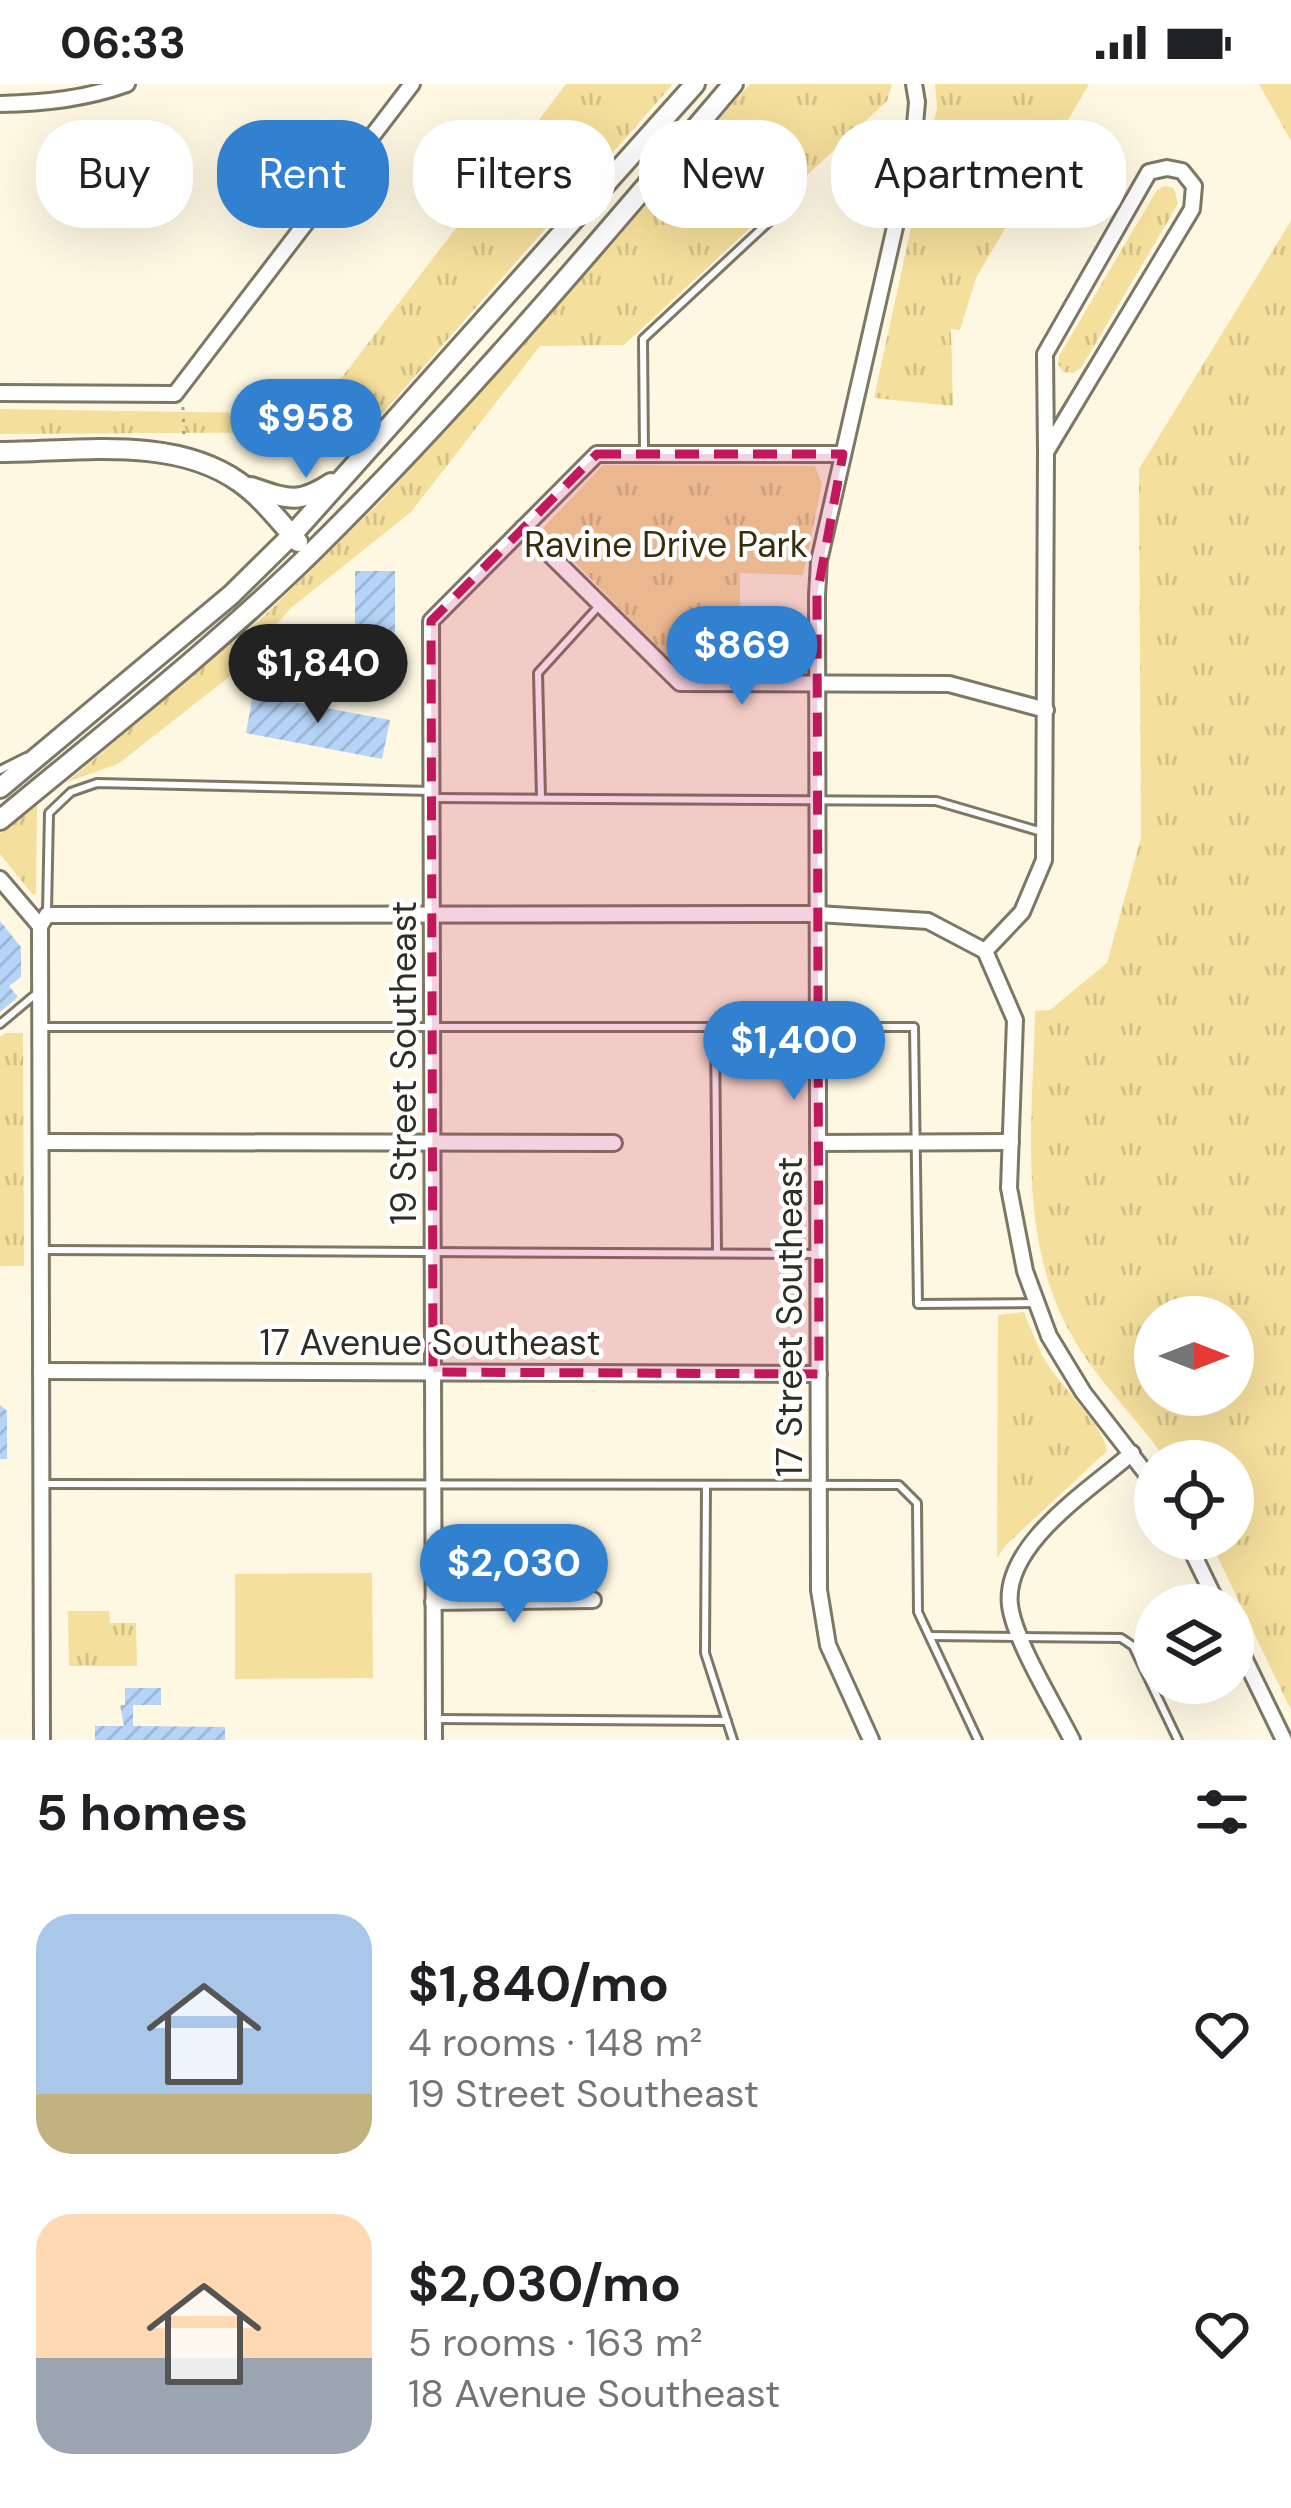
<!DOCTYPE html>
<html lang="en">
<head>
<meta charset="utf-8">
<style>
	:root { --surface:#fff; --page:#f2f2f2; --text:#202124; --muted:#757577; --accent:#3280d0 }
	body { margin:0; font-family:"DM Sans",sans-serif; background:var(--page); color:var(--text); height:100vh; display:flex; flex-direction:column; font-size:45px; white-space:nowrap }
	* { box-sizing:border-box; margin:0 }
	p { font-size:39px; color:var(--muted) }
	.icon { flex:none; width:66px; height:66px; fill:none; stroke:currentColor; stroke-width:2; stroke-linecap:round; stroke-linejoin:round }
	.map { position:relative; height:1656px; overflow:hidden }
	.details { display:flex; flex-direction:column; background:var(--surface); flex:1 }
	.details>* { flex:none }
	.guide { position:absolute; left:36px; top:36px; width:1221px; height:108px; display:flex; gap:24px }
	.needle { width:78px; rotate:90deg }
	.fabs { position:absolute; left:1134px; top:1212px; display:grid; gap:24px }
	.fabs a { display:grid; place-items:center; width:120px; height:120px; border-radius:50%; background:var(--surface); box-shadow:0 12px 48px #0002; font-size:60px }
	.price { position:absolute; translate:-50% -102px; padding:0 27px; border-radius:42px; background:var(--accent); color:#fff; font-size:39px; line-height:78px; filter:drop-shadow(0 3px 6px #0008) }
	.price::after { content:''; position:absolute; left:50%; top:72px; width:36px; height:27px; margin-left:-18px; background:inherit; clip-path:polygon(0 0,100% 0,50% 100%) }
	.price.current { background:#222; color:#fff }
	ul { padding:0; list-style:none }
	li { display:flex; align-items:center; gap:36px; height:300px; padding:0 36px }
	li span { display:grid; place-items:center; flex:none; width:336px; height:240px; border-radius:36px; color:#555 }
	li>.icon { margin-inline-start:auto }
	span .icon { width:144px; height:144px; fill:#fffc; stroke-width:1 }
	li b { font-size:51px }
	h2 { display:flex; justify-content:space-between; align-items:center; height:144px; padding:0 36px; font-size:51px }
	.tag { padding:0 42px; border-radius:48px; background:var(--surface); box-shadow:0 12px 48px #0002; font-size:42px; line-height:108px }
	.tag.current { background:var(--accent); color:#fff }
	.status { display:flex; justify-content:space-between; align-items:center; height:84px; padding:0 60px; background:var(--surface); direction:ltr }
	.status svg { height:33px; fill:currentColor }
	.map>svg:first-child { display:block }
	.grass { fill:url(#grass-tufts); fill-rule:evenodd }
	.garden { fill:#f5df9c }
	.building { fill:url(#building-hatch) }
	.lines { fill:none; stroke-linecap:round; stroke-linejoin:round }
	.lane-casing { stroke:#7d7765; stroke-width:12 }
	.street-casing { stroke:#7d7765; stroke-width:20 }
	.secondary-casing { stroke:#7d7765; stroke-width:24 }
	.path { stroke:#9f9a8c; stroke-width:3; stroke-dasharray:3 9; stroke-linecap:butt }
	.lane { stroke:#fff; stroke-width:6 }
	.street { stroke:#fff; stroke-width:14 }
	.secondary { stroke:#fff; stroke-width:18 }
	.marked { fill:#c2185b; fill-opacity:0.2; stroke:#c2185b; stroke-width:9; stroke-dasharray:24 15; stroke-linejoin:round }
	.labels { text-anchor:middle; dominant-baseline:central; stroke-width:9; stroke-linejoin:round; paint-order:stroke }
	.park-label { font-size:36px; fill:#372d0b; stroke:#fff }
	.street-label { font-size:36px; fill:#302d26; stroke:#fff }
</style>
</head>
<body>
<div class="status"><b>06:33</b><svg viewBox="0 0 49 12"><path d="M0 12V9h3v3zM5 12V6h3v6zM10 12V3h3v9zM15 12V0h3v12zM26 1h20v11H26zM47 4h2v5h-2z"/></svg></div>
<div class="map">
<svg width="1291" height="1656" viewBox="0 0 1291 1656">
	<defs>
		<pattern id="grass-tufts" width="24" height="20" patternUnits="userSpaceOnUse" patternTransform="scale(3)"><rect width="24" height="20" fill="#f5df9c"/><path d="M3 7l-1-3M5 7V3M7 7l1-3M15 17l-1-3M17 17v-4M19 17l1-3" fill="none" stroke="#d2c086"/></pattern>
		<pattern id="building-hatch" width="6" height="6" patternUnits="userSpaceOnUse" patternTransform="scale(3)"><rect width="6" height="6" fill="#b6d4f7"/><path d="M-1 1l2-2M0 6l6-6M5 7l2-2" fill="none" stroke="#9db6d4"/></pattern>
	</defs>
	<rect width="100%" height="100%" fill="#fef8e3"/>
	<g class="grass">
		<path d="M566,0h107l-307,348 -366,2v-25l314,5z"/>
		<path d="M750,0h142l-5,17 -263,244 -84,1 -129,166 -120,96 -62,69 -111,87 -51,18 196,-165 121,-119z"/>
		<path d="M935,0h154l-113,194 -16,52 -9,-1 2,77 -79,-8 63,-290z"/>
		<path d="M1259,0h32v57z"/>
		<path d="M1165,102l9,2 4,16 -97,164 -8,5 -10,-1 -5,-8 1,-8 98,-166z"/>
		<path d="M1291,137v1489l-82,-171h24v-78h-66c-30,-43 -69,-79 -95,-125 -56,-98 -39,-217 -37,-325l15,-1 57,-47 34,-125 -2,-369zM1155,1233h78v78h-78z"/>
		<path d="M603,381l212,1 7,18 -19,91 -63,-2v96l-62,-1 -136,-139z"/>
		<path d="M37,716l-1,94 -3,1 -33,-41v-20z"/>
		<path d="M5,949h18l1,233h-24v-229z"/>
		<path d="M1024,1228c6,15 12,30 19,45 14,26 63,71 64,94l-101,94 -9,13 1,-243z"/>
		<path d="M68,1527h41l1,12h26l1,43h-68z"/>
	</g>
	<path class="garden" d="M372,1489l1,105 -138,1v-105z"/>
	<g class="building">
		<rect x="355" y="487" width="40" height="84"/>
		<path d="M253,610l137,26 -8,39 -136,-26z"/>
		<path d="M0,837l21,26v30l-12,9 9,11 -18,15z"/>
		<path d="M0,1321l7,6v48h-7z"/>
		<path d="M125,1604h36v17h-28v21l92,1v13h-130v-14h29l-4,-21h5z"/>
	</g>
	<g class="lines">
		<g class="lane-casing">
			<g id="lane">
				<path d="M644,369l-1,-114 145,-135"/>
				<path d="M0,686l26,-13"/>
				<path d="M435,714l501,3 106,31"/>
				<path d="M541,714l-3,-125 60,-66"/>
				<path d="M47,828l2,-99 22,-21 26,-9 334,8"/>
				<path d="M0,940l37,-31"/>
				<path d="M44,943h870l4,277 117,-1"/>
				<path d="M715,945l2,223"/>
				<path d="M44,1166l773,4"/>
				<path d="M45,1400l854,1 18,18 1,109 60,128"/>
				<path d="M706,1401l-1,168 28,87"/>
				<path d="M930,1552l191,2 12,8 45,94"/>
				<path d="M436,1635l291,2"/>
			</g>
		</g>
		<g class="street-casing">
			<g id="street">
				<path d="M0,20c45,-1 84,-5 127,-20"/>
				<path d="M0,309l175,1 237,-310"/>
				<path d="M523,444l157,155 269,1 97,26"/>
				<path d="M0,795l40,47 2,814"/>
				<path d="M40,842l7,-11 771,-1 110,7 57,30 30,69 -6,168 16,83 24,65 34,56 72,93"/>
				<path d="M985,867l37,-39 22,-52 2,-408 146,-243 2,-23 -12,-15 -15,-3 -18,4 -104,182 1,98"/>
				<path d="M41,1058l573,1"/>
				<path d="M818,1059l193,-1"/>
				<path d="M41,1287l778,3"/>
				<path d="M1186,1455l32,66"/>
				<path d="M433,1518l160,-2"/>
				<path d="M1233,1551l51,105"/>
				<path d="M434,1656l-3,-1119 166,-167h246"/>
				<path d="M871,1656l-43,-95 -9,-55 -2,-995 2,-34 94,-413 4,-46 -3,-18"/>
				<path d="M1072,1656c-17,-34 -58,-100 -62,-135 -7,-61 81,-116 122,-152"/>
			</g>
		</g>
		<g class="secondary-casing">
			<g id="secondary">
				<path d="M0,368c76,0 173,-17 239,30 22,15 41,40 59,60"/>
				<path d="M251,403c36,12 47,18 80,-4"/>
				<path d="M0,704l231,-193 61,-60 403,-451"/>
				<path d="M0,736c105,-87 214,-172 312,-268 150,-148 285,-308 421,-468"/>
			</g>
		</g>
		<path class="path" d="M183,323l1,31"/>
		<use href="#lane" class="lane"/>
		<use href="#street" class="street"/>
		<use href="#secondary" class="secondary"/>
	</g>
	<path class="marked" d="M597,370h246l-26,141 2,779 -386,-2 -2,-751z"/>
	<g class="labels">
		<g class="park-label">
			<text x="666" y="460">Ravine Drive Park</text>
		</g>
		<g class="street-label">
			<text transform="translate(403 979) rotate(-90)">19 Street Southeast</text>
			<text transform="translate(789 1233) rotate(-90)">17 Street Southeast</text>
			<text x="430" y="1258">17 Avenue Southeast</text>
		</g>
	</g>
</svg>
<div class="fabs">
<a><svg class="needle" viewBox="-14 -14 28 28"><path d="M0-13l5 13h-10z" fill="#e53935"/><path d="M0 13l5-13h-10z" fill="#757577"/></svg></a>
<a><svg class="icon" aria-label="locate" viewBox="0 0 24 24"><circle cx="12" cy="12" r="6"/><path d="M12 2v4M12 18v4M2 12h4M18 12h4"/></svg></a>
<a><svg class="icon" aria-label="layers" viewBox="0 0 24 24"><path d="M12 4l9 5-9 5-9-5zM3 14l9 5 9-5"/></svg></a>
</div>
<b class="price" style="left:306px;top:397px">$958</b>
<b class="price" style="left:742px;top:624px">$869</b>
<b class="price current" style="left:318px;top:642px">$1,840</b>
<b class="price" style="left:794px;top:1019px">$1,400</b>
<b class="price" style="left:514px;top:1542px">$2,030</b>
<div class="guide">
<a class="tag">Buy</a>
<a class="tag current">Rent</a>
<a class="tag">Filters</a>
<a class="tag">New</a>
<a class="tag">Apartment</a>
</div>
</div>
<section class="details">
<h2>5 homes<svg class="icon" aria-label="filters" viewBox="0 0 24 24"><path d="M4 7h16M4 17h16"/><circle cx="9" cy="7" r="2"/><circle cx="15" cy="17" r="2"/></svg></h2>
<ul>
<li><span style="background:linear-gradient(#a9c7e8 75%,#c2b280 0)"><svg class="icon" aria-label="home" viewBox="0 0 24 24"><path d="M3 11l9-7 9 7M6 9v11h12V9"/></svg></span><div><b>$1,840/mo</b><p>4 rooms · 148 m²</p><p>19 Street Southeast</p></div><svg class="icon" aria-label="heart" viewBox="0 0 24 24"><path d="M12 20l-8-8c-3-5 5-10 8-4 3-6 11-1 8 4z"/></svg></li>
<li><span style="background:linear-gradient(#ffd9b3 60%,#9aa5b1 0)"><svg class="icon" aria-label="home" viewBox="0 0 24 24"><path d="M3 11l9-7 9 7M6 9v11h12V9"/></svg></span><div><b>$2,030/mo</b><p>5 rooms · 163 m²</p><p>18 Avenue Southeast</p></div><svg class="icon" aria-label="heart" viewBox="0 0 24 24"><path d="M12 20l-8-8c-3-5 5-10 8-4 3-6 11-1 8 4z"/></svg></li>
</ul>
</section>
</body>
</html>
